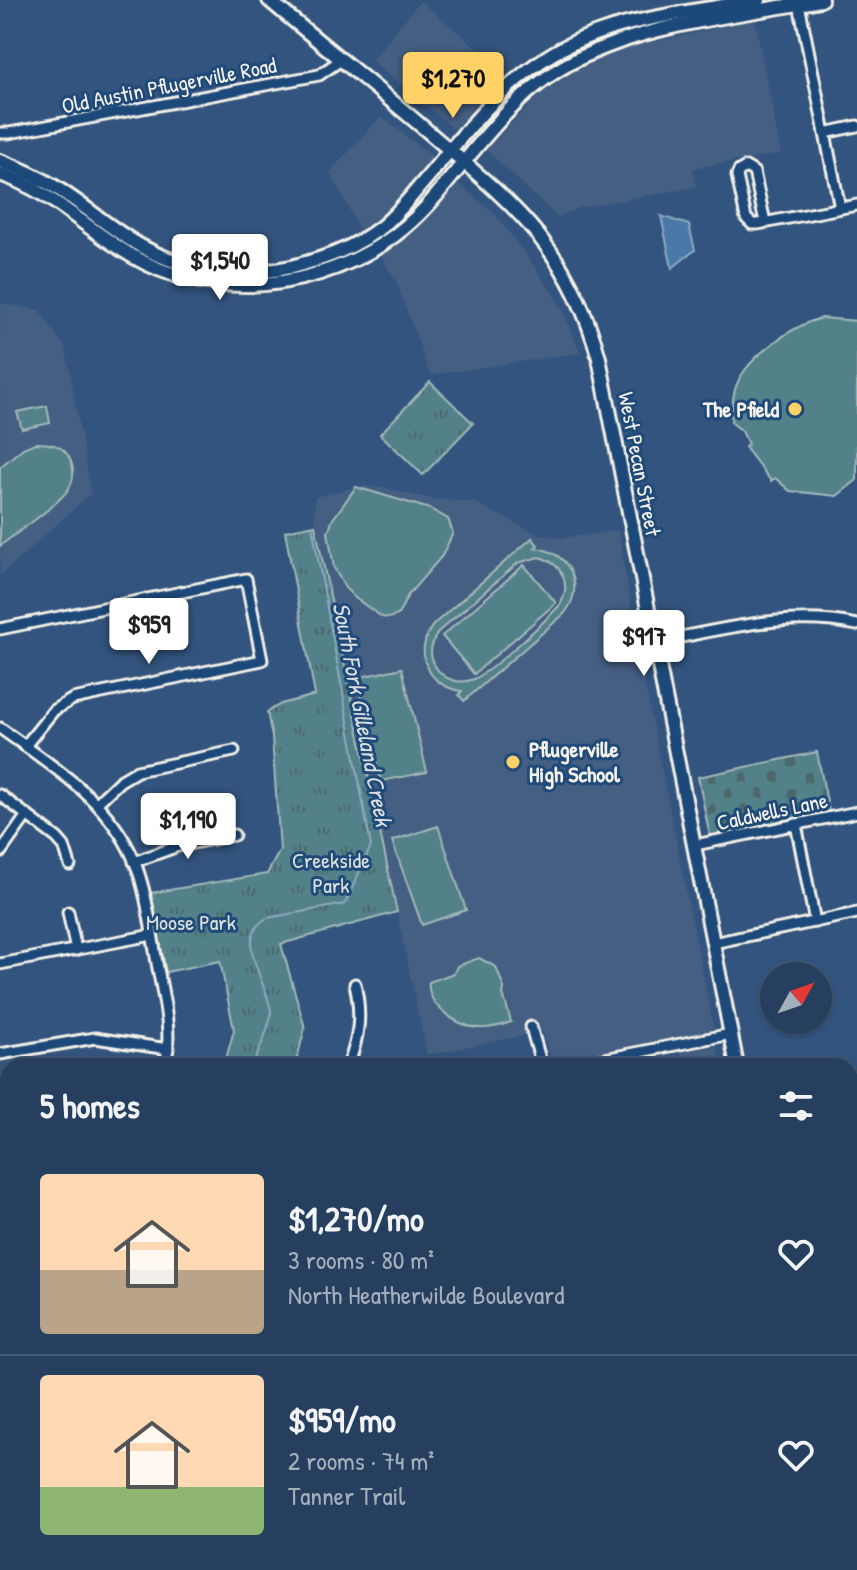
<!DOCTYPE html>
<html lang="en">
<head>
<meta charset="utf-8">
<style>
	:root { --surface:#263f5e; --page:#324a67; --text:#f1f3f6; --muted:#a4afbc; --line:#425873; --accent:#ffd166 }
	body { margin:0; font-family:"Patrick Hand",sans-serif; background:var(--page); color:var(--text); height:100vh; display:flex; flex-direction:column; font-size:30px; white-space:nowrap }
	* { box-sizing:border-box; margin:0 }
	p { font-size:26px; color:var(--muted) }
	.icon { flex:none; width:44px; height:44px; fill:none; stroke:currentColor; stroke-width:2; stroke-linecap:round; stroke-linejoin:round }
	.map { position:relative; flex:1; overflow:hidden }
	.details { position:absolute; left:0px; top:1058px; width:858px; height:512px; display:flex; flex-direction:column; background:var(--surface); border-radius:24px 24px 0 0; box-shadow:0 2px 6px #0004,0 0 0 2px var(--line) }
	.details>* { flex:none }
	.needle { width:52px; rotate:50deg }
	.buttons { position:absolute; left:760px; top:962px; display:grid; gap:16px }
	.buttons a { display:grid; place-items:center; width:72px; height:72px; border-radius:50%; background:var(--surface); box-shadow:0 2px 6px #0004,0 0 0 2px var(--line); font-size:40px }
	.price { position:absolute; translate:-50% -68px; padding:0 18px; border-radius:8px; background:#fff; color:#222; font-size:26px; line-height:52px; filter:drop-shadow(0 2px 4px #0008) }
	.price::after { content:''; position:absolute; left:50%; top:48px; width:24px; height:18px; margin-left:-12px; background:inherit; clip-path:polygon(0 0,100% 0,50% 100%) }
	.price.selected { background:var(--accent); color:#111 }
	ul { padding:0; list-style:none }
	li { display:flex; align-items:center; gap:24px; height:200px; padding:0 40px }
	li+li { border-top:2px solid var(--line) }
	li span { display:grid; place-items:center; flex:none; width:224px; height:160px; border-radius:8px; color:#555 }
	li>.icon { margin-inline-start:auto }
	span .icon { width:96px; height:96px; fill:#fffc; stroke-width:1 }
	li b { font-size:34px }
	h2 { display:flex; justify-content:space-between; align-items:center; height:96px; padding:0 40px; font-size:34px }
	.map>svg:first-child { display:block }
	.built { fill:#455e83 }
	.grass { fill:#53818a; stroke:#a4b9b9; stroke-width:2; fill-rule:evenodd }
	.cemetery { fill:url(#cemetery-stones); stroke:#a4b9b9; stroke-width:2 }
	.park { fill:url(#park-tufts); stroke:#a4b9b9; stroke-width:2 }
	.water { fill:#4a7aa7; stroke:#8eaac1; stroke-width:2 }
	.lines { fill:none; stroke-linecap:round; stroke-linejoin:round }
	.stream { stroke:#8eaac1; stroke-width:2 }
	.minor-casing { stroke:#f4f1e8; stroke-width:15 }
	.major-casing { stroke:#f4f1e8; stroke-width:18 }
	.minor { stroke:#1f4a7a; stroke-width:9 }
	.major { stroke:#1f4a7a; stroke-width:12 }
	.poi-dot { fill:#ffd166; stroke:#1f4a7a; stroke-width:3 }
	.labels { text-anchor:middle; dominant-baseline:central; stroke-width:6; stroke-linejoin:round; paint-order:stroke }
	.street-label { font-size:22px; fill:#f4f1e8; stroke:#1f4a7a }
	.poi-label { font-size:22px; font-weight:bold; fill:#f4f1e8; stroke:#1f4a7a; text-anchor:end }
	.park-label { font-size:22px; fill:#dce0da; stroke:#1f4a7a }
	.water-label { font-size:24px; font-style:italic; fill:#dadfde; stroke:#1f4a7a }
</style>
</head>
<body>
<div class="map">
<svg width="857" height="1570" viewBox="0 0 857 1570">
	<defs>
		<pattern id="cemetery-stones" width="16" height="16" patternUnits="userSpaceOnUse" patternTransform="scale(2)"><rect width="16" height="16" fill="#53818a"/><path d="M2 7V4a2 2 0 0 1 4 0v3zM10 15v-3a2 2 0 0 1 4 0v3z" fill="#4e676b"/></pattern>
		<pattern id="park-tufts" width="24" height="20" patternUnits="userSpaceOnUse" patternTransform="scale(2)"><rect width="24" height="20" fill="#53818a"/><path d="M3 7l-1-3M5 7V3M7 7l1-3M15 17l-1-3M17 17v-4M19 17l1-3" fill="none" stroke="#4e676b"/></pattern>
	</defs>
	<rect width="100%" height="100%" fill="#33547e"/>
	<filter id="ink" filterUnits="userSpaceOnUse"><feTurbulence type="fractalNoise" baseFrequency=".0125" numOctaves="2"/><feDisplacementMap in="SourceGraphic" scale="16" xChannelSelector="R" yChannelSelector="G"/><feConvolveMatrix kernelMatrix="1 2 1 2 8 2 1 2 1" color-interpolation-filters="sRGB"/></filter>
	<g filter="url(#ink)">
		<g class="built">
			<path d="M420,1l86,70 -52,58 -83,-68z"/>
			<path d="M755,20l26,134 -88,14 3,19 -117,21 -22,9 -71,-67 57,-59 35,-23 43,-19z"/>
			<path d="M381,116l52,41 -40,50 -33,23 -30,-58z"/>
			<path d="M459,184l37,31 39,52 27,41 18,45 -150,22 -34,-94 -15,-25 33,-25z"/>
			<path d="M0,303l39,7 27,39 25,144 -91,83z"/>
			<path d="M356,487h26l48,12 43,3 65,32 25,4 55,-8 21,126 75,374 -162,33 -9,-31 -116,23 -112,-530v-28z"/>
			<path d="M717,1046l4,20h-37l-3,-14z"/>
			<path d="M857,1372v198h-2l-5,-24v-172z"/>
		</g>
		<g class="grass">
			<path d="M822,318l35,3v159l-20,16 -47,-5 -15,-13 -4,3 -26,-34 3,-3 -6,-13 -11,-9c1,-12 1,-27 6,-38 12,-28 56,-59 85,-66z"/>
			<path d="M47,406l3,17 -28,6 -5,-17z"/>
			<path d="M35,443c14,0 27,1 34,14 5,10 6,21 0,31 -9,16 -53,45 -69,58v-79l23,-19z"/>
			<path d="M356,487l74,22 18,10 5,14 -11,23 -34,39 -10,20 -9,3 -7,-1 -27,-19 -10,-10 -11,-20 -6,-36 5,-13z"/>
			<path d="M532,538l6,7 -3,3c34,3 52,38 29,66l-100,87 -5,-6 3,-4c-35,-4 -50,-40 -28,-67zM539,557c23,6 33,27 21,48 -15,16 -69,67 -86,74 -14,6 -31,1 -39,-13 -7,-12 -4,-24 4,-35l79,-68z"/>
			<path d="M524,565l32,38 -82,71 -32,-38z"/>
			<path d="M402,668l25,104 -46,9 -25,-103z"/>
			<path d="M438,826l28,84 -44,15 -30,-84z"/>
			<path d="M479,958l17,9 8,21 -1,6 8,28c-11,4 -21,7 -33,6 -21,-2 -52,-23 -49,-46l25,-9 3,-7z"/>
		</g>
		<path class="cemetery" d="M817,752l12,60 -119,25 -12,-60z"/>
		<g class="park">
			<path d="M430,382l43,41 -50,52 -43,-41z"/>
			<path d="M315,525l82,387 -116,32 24,84 -10,38h-71l10,-36 -14,-69 -54,11 -16,-79 117,-19 13,-24 -8,-113 -5,-25 14,-8 34,-9 -30,-164z"/>
			<path d="M136,1562h61l-2,8h-60z"/>
		</g>
		<path class="water" d="M661,216l28,9 6,25 -23,18z"/>
		<g class="lines">
			<g class="stream">
				<path d="M253,1066c4,-13 19,-42 18,-55 -4,-29 -39,-73 -4,-93l78,-14 26,-58 -59,-320"/>
				<path d="M169,1570l2,-8"/>
			</g>
			<g class="minor-casing">
				<g id="minor">
					<path d="M799,4l41,204"/>
					<path d="M0,133h9l310,-58 22,-15"/>
					<path d="M825,133l32,-7"/>
					<path d="M765,222l-11,-50 -8,-5 -7,4 -2,5 9,42 6,6h6l99,-19"/>
					<path d="M0,629l246,-50 16,81 -189,39 -19,11 -29,36"/>
					<path d="M655,642c67,-12 134,-32 202,-17"/>
					<path d="M0,728c52,38 108,71 134,132 13,32 17,69 23,103 6,34 16,68 8,103"/>
					<path d="M0,795l57,43 7,8 6,19"/>
					<path d="M97,803l23,-22 17,-10 97,-20"/>
					<path d="M796,824l19,98"/>
					<path d="M695,845l162,-33"/>
					<path d="M0,853l27,-38"/>
					<path d="M134,862l44,-16 56,-11"/>
					<path d="M68,912l8,38"/>
					<path d="M713,943l144,-30"/>
					<path d="M0,964l152,-29"/>
					<path d="M531,1027l11,39"/>
					<path d="M0,1054l95,-16 73,11"/>
					<path d="M348,1066c11,-29 14,-51 7,-82"/>
					<path d="M569,1066l162,-32"/>
					<path d="M0,1153l8,-1"/>
					<path d="M0,1253l8,-2"/>
					<path d="M850,1258l7,1"/>
					<path d="M0,1440l8,-5"/>
					<path d="M0,1520l8,26"/>
					<path d="M73,1562l38,8"/>
					<path d="M344,1562l1,8"/>
					<path d="M642,1562l2,8"/>
					<path d="M18,1570l34,-8"/>
					<path d="M128,1570l2,-8"/>
					<path d="M246,1570v-8"/>
					<path d="M449,1570l41,-8"/>
				</g>
			</g>
			<g class="major-casing">
				<g id="major">
					<path d="M269,0c51,43 104,85 156,129 85,73 143,115 174,229l138,708"/>
					<path d="M0,161c19,7 37,15 55,26 50,31 79,67 141,80 38,8 76,7 113,-5 26,-7 50,-18 71,-34 18,-14 31,-32 46,-49 35,-42 71,-89 118,-120 61,-41 145,-46 215,-59"/>
					<path d="M0,174c72,24 109,87 190,105 85,19 179,-9 238,-74 41,-46 77,-102 130,-135 76,-46 177,-54 263,-70"/>
					<path d="M840,1562l2,8"/>
				</g>
			</g>
			<use href="#minor" class="minor"/>
			<use href="#major" class="major"/>
		</g>
	</g>
	<g class="poi-dot">
		<circle cx="795" cy="409" r="8"/>
		<circle cx="513" cy="762" r="8"/>
	</g>
	<g class="labels">
		<g class="street-label">
			<text transform="translate(169 85) rotate(-11)">Old Austin Pflugerville Road</text>
			<text transform="translate(640 464) rotate(79)">West Pecan Street</text>
			<text transform="translate(772 811) rotate(-12)">Caldwells Lane</text>
		</g>
		<g class="poi-label">
			<text x="779" y="409">The Pfield</text>
			<text x="529" y="749" text-anchor="start">Pflugerville<tspan x="529" dy="25">High School</tspan></text>
		</g>
		<g class="park-label">
			<text x="331" y="860">Creekside<tspan x="331" dy="25">Park</tspan></text>
			<text x="191" y="922">Moose Park</text>
		</g>
		<g class="water-label">
			<text transform="translate(363 714) rotate(79)">South Fork Gilleland Creek</text>
		</g>
	</g>
</svg>
<div class="buttons">
<a><svg class="needle" viewBox="-14 -14 28 28"><path d="M0-13l5 13h-10z" fill="#e53935"/><path d="M0 13l5-13h-10z" fill="#a4afbc"/></svg></a>
</div>
<b class="price selected" style="left:453px;top:120px">$1,270</b>
<b class="price" style="left:220px;top:302px">$1,540</b>
<b class="price" style="left:149px;top:666px">$959</b>
<b class="price" style="left:644px;top:678px">$917</b>
<b class="price" style="left:188px;top:861px">$1,190</b>
<section class="details">
<h2>5 homes<svg class="icon" aria-label="filters" viewBox="0 0 24 24"><path d="M4 7h16M4 17h16"/><circle cx="9" cy="7" r="2"/><circle cx="15" cy="17" r="2"/></svg></h2>
<ul>
<li><span style="background:linear-gradient(#ffd9b3 60%,#b9a48a 0)"><svg class="icon" aria-label="home" viewBox="0 0 24 24"><path d="M3 11l9-7 9 7M6 9v11h12V9"/></svg></span><div><b>$1,270/mo</b><p>3 rooms · 80 m²</p><p>North Heatherwilde Boulevard</p></div><svg class="icon" aria-label="heart" viewBox="0 0 24 24"><path d="M12 20l-8-8c-3-5 5-10 8-4 3-6 11-1 8 4z"/></svg></li>
<li><span style="background:linear-gradient(#ffd9b3 70%,#8fb573 0)"><svg class="icon" aria-label="home" viewBox="0 0 24 24"><path d="M3 11l9-7 9 7M6 9v11h12V9"/></svg></span><div><b>$959/mo</b><p>2 rooms · 74 m²</p><p>Tanner Trail</p></div><svg class="icon" aria-label="heart" viewBox="0 0 24 24"><path d="M12 20l-8-8c-3-5 5-10 8-4 3-6 11-1 8 4z"/></svg></li>
</ul>
</section>
</div>
</body>
</html>
